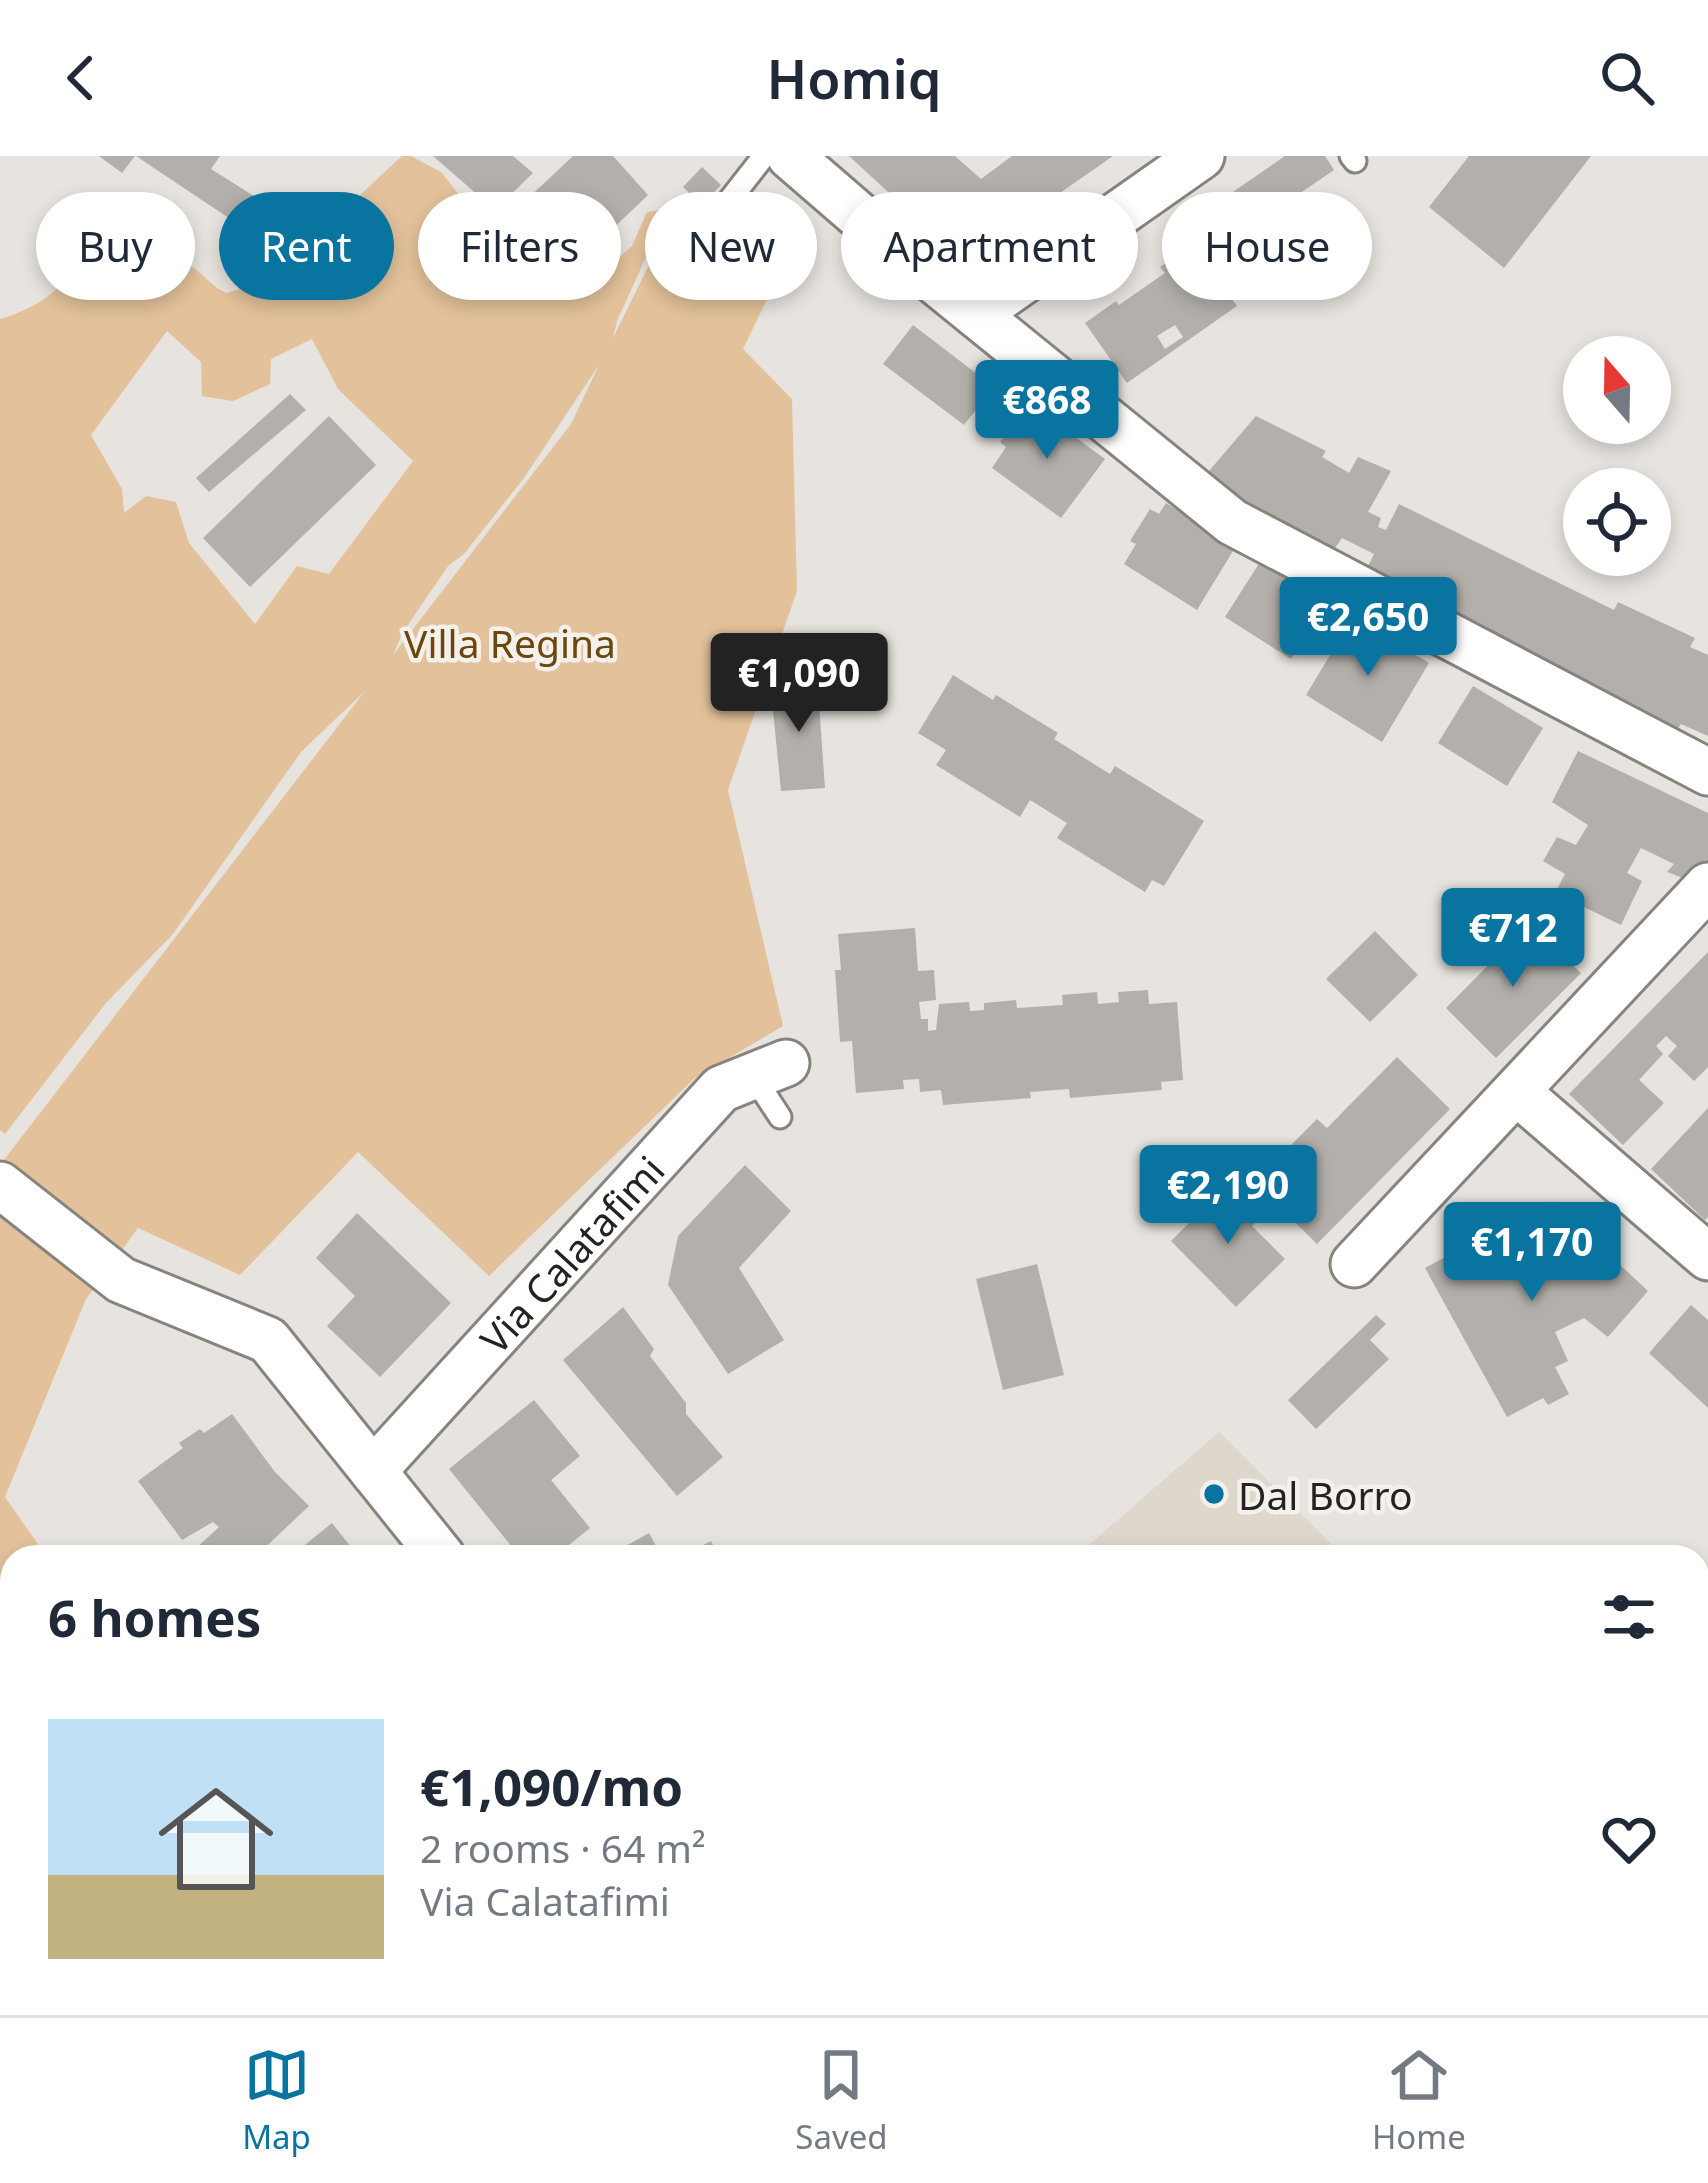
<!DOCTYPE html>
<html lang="en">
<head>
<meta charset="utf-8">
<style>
	:root { --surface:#fff; --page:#f6f6f7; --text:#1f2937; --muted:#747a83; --line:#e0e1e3; --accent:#0a74a0 }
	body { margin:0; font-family:"Noto Sans",sans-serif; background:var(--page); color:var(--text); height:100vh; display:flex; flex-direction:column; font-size:45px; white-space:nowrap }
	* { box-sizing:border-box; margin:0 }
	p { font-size:39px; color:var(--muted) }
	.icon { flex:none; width:66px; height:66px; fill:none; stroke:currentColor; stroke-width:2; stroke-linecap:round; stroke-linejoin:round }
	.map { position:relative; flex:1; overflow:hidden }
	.sheet { position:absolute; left:0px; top:1389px; width:1710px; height:471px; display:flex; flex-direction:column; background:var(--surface); border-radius:36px 36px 0 0; box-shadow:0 6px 18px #0003 }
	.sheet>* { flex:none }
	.guide { position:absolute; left:36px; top:36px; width:1638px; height:108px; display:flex; gap:24px }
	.needle { width:78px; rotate:340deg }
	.controls { position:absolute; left:1563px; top:180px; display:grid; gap:24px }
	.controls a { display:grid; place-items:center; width:108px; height:108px; border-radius:50%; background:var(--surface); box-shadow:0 6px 18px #0003; font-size:60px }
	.price { position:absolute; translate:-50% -102px; padding:0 27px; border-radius:12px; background:var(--accent); color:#fff; font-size:39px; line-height:78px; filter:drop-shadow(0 3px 6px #0008) }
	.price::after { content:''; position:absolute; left:50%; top:72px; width:36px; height:27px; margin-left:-18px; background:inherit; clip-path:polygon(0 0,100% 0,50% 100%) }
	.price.current { background:#222; color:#fff }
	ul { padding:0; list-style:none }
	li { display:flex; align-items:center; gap:36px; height:300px; padding:0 48px }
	li span { display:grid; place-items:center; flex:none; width:336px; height:240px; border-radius:0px; color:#555 }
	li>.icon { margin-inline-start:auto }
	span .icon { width:144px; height:144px; fill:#fffc; stroke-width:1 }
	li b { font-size:51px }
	h2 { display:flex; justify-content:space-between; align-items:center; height:144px; padding:0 48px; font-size:51px }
	.pill { padding:0 42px; border-radius:54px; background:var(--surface); box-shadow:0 6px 18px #0003; font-size:42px; line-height:108px }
	.pill.current { background:var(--accent); color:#fff }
	header { display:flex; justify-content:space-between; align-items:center; height:156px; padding:0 48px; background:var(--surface); font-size:54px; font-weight:600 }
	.dock { display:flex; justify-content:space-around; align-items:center; height:168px; border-top:3px solid var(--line); background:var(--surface); font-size:33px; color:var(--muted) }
	.dock a { display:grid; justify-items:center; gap:6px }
	.dock .current { color:var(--accent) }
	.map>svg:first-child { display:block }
	.built { fill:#dfd6cc }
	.green { fill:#e3c29b; fill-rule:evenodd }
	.building { fill:#b3b0ab; fill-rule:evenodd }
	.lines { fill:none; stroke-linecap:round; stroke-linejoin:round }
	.service-casing { stroke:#87847f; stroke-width:27 }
	.minor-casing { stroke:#87847f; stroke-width:51 }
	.tertiary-casing { stroke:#87847f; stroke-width:60 }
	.service { stroke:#fff; stroke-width:21 }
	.minor { stroke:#fff; stroke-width:45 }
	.tertiary { stroke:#fff; stroke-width:54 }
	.poi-dot { fill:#0a74a0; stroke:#f4f0eb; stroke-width:4.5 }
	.labels { text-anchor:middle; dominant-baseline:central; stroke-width:9; stroke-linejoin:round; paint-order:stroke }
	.park-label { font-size:39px; fill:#6c470b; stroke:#f4f0eb }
	.street-label { font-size:39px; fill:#242321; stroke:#f4f0eb }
	.poi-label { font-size:39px; fill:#242321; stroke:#f4f0eb; text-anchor:start }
</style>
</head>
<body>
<header><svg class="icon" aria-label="back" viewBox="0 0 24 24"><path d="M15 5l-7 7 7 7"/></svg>Homiq<svg class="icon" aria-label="search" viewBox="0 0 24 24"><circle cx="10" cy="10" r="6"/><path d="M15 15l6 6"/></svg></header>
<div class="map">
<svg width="1708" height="1859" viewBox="0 0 1708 1859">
	<rect width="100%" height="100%" fill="#e7e3de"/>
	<g class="built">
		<path d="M1219,1276l125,125h-269z"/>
		<path d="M883,1848h437l-28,11h-405z"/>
	</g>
	<path class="green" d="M402,0h9l30,16 32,40 73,66 40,4 9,-4 37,-32 15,-34 21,-3 -51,112 -4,17 69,-140 14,15 23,-19 70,60 -46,95 49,50 5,192 -69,199 55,236 -88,52 -206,198 -131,-124 -118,123 -102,-47 -52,71 -81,198 42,60h-35v204l-12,10v-606l365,-474 -64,61 -128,182 -67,69 -101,131 -5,-4v-811c24,-7 49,-19 65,-39 13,-16 18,-33 33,-48l20,-1 27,-11 32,23 10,19 30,26 9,5 11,-3 51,-29 18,-25 41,-29zM167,175l34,31 1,34 31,5 37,-17 1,-25 41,-20 26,50 75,72 -84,113 -32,-8 -42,58 -66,-81 -13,-41 -30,-6 -22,17 -2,-24 -31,-54zM599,209l-28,59 -178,231 10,-23 45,-66 16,-12 60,-76z"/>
	<g class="building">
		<path d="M99,0h36l-13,17z"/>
		<path d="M136,0h84l-9,13 92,58 -22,26z"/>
		<path d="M433,0h80l20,17 -38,37z"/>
		<path d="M573,0h40l35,39 -67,64 -56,-58z"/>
		<path d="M849,0h106l26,23 31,-23h101l-76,53 6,9 -71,51z"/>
		<path d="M1285,0h40l9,14 -101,69 -22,-32z"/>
		<path d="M1469,0h122l-87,112 -75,-61z"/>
		<path d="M702,11l19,18 -19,20 -19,-18z"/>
		<path d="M755,51l18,18 -19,20 -18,-18z"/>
		<path d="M1193,88l44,62 -110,77 -42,-60 31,-22 3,4 46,-32 -5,-6zM1175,169l8,12 -18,12 -8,-13z"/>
		<path d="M913,169l81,62 -30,38 -81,-61z"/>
		<path d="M290,238l16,16 -97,82 -13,-14z"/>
		<path d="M1037,253l68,50 -44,59 -69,-50 14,-21 -6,-5 23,-30 7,5z"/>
		<path d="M329,260l47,49 -126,122 -47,-49z"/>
		<path d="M1256,260l70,35 -4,6 27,16 9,-16 33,14 -23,41 13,6 -3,9 8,3 13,-26 215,106 4,-8 77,36 -5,9 18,8v81l-27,-12 -3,5 -123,-58 -190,-99 9,-18 -32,-16 -7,10 -85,-37 -41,-40z"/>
		<path d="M1166,347l70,43 -39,64 -73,-46 12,-20 -6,-3 20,-32 9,5z"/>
		<path d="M1260,406l66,43 -35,54 -66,-42z"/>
		<path d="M1353,461l76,46 -47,79 -76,-47z"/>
		<path d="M817,519l8,113 -44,3 -10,-101z"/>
		<path d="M953,519l40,25 3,-5 62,38 -4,6 56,35 5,-8 89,55 -40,65 -12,-6 -7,12 -88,-54 10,-15 -37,-23 -10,17 -84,-52 10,-15 -28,-17z"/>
		<path d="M1473,530l70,42 -36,58 -69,-43z"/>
		<path d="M1578,595l130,62v50l-17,18 -24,-9 7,-8 -33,-16 -14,25 15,8 -21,44 -66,-32 10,-19 -22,-13 14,-24 19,8 12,-20 -36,-23z"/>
		<path d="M1530,767l51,50 -85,85 -50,-50z"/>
		<path d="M915,772l3,43 16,-1 2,30 -17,2 2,17h7v12l8,-1 3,-26 30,-2 1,9 14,-1v-7l32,-3 1,8 46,-3 -1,-10 35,-3 1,12 21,-2 -1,-10 30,-2 1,14 28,-2 6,78 -22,2 1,8 -92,8 -1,-9 -39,3 1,6 -88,7 -2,-15 -21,2 -1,-13 -16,1 1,9 -48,4 -4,-52 -12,1 -5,-72h6l-3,-36z"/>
		<path d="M1375,775l43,44 -48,47 -44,-43z"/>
		<path d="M1708,796v115l-14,14 -26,-25 9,-10 -11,-10 -10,10 7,8 -24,26 25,23 -41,42 -54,-51z"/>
		<path d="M1397,901l53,52 -133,135 -63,-62 63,-63 10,9z"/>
		<path d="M1708,952v109l-3,3 -54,-51z"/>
		<path d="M745,1009l46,46 -52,57 45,72 -56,34 -60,-89 10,-49z"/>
		<path d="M1225,1031l33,33 -6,6 33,33 -49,48 -65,-66z"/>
		<path d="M1552,1045l96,90 -40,46 -24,-19 -29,14 13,29 -13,6 14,27 -21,11 -5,-7 -36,19 -82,-149 24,-13 -2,-7 33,-17 23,43 28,-16 -15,-28 13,-13 7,3z"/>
		<path d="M357,1057l94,90 -71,74 -53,-51 28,-30 -39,-38z"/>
		<path d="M1037,1108l27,111 -61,15 -27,-111z"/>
		<path d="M1691,1149l17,15v88l-59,-55z"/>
		<path d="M623,1151l31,42 -4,7 36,47v11l37,43 -46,39 -114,-136z"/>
		<path d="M1376,1159l10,9 -16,16 19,19 -73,70 -28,-29z"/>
		<path d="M534,1244l46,56 -29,24 39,48 -36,29h-34l-71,-88z"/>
		<path d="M232,1258l43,58 34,34 -54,51h-55l-6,-7 25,-23 -6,-5 -31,18 -44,-59 45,-33 -4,-5 21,-14 4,4z"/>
		<path d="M332,1367l27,34h-69z"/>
		<path d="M649,1377l13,24h-56z"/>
		<path d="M711,1385l8,16h-38z"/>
		<path d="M1708,1563v91l-10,7v-91z"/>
		<path d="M516,1848h74l5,11h-74z"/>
		<path d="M1581,1848h12l5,11h-44z"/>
	</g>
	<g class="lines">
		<g class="service-casing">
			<g id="service">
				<path d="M1351,0l4,5"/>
				<path d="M728,46l36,-46"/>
				<path d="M754,921l26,40"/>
			</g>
		</g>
		<g class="minor-casing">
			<g id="minor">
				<path d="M790,0l140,121 302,245 476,250"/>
				<path d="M976,158l225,-158"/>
				<path d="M1517,936l191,165"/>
				<path d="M0,1029l121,95 147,60 174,217"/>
				<path d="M1354,1108l354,-378"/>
				<path id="s1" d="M373,1315l348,-382 65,-26"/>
				<path d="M658,1848l4,11"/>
			</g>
		</g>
		<g class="tertiary-casing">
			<g id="tertiary">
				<path d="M1698,1707l10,-8"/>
				<path d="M1423,1859l30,-11"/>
			</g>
		</g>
		<use href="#service" class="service"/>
		<use href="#minor" class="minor"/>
		<use href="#tertiary" class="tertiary"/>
	</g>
	<circle class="poi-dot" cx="1214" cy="1338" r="12"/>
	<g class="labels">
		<g class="park-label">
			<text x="510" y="486">Villa Regina</text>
		</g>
		<g class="street-label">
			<text stroke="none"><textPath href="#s1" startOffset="294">Via Calatafimi</textPath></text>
		</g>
		<g class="poi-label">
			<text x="1238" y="1338">Dal Borro</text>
		</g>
	</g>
</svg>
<div class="controls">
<a><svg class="needle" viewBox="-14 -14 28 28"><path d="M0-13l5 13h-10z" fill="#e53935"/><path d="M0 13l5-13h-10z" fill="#747a83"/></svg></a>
<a><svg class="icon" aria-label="locate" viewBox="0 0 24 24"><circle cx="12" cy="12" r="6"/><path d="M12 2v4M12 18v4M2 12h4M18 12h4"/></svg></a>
</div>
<b class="price" style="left:1047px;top:306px">€868</b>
<b class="price" style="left:1368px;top:523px">€2,650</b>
<b class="price current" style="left:799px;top:579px">€1,090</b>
<b class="price" style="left:1513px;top:834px">€712</b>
<b class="price" style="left:1228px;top:1091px">€2,190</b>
<b class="price" style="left:1532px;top:1148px">€1,170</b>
<div class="guide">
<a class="pill">Buy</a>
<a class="pill current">Rent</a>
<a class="pill">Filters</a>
<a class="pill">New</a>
<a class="pill">Apartment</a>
<a class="pill">House</a>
</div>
<section class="sheet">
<h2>6 homes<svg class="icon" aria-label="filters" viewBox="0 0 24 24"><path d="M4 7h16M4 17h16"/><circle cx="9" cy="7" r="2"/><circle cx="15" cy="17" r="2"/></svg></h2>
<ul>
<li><span style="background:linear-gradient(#bfe0f5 65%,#c2b280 0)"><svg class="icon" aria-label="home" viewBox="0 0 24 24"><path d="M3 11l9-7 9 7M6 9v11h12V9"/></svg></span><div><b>€1,090/mo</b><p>2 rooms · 64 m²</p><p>Via Calatafimi</p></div><svg class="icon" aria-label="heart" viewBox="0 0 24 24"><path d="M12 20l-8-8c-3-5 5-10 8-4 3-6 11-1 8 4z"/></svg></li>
</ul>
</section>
</div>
<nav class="dock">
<a class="current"><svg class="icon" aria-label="map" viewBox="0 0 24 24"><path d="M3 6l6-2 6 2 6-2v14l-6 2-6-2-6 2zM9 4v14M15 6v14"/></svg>Map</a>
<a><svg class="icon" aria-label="saved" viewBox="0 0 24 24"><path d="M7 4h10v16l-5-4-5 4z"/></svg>Saved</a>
<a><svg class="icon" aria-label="home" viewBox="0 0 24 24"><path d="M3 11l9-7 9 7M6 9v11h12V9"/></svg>Home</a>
</nav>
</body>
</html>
